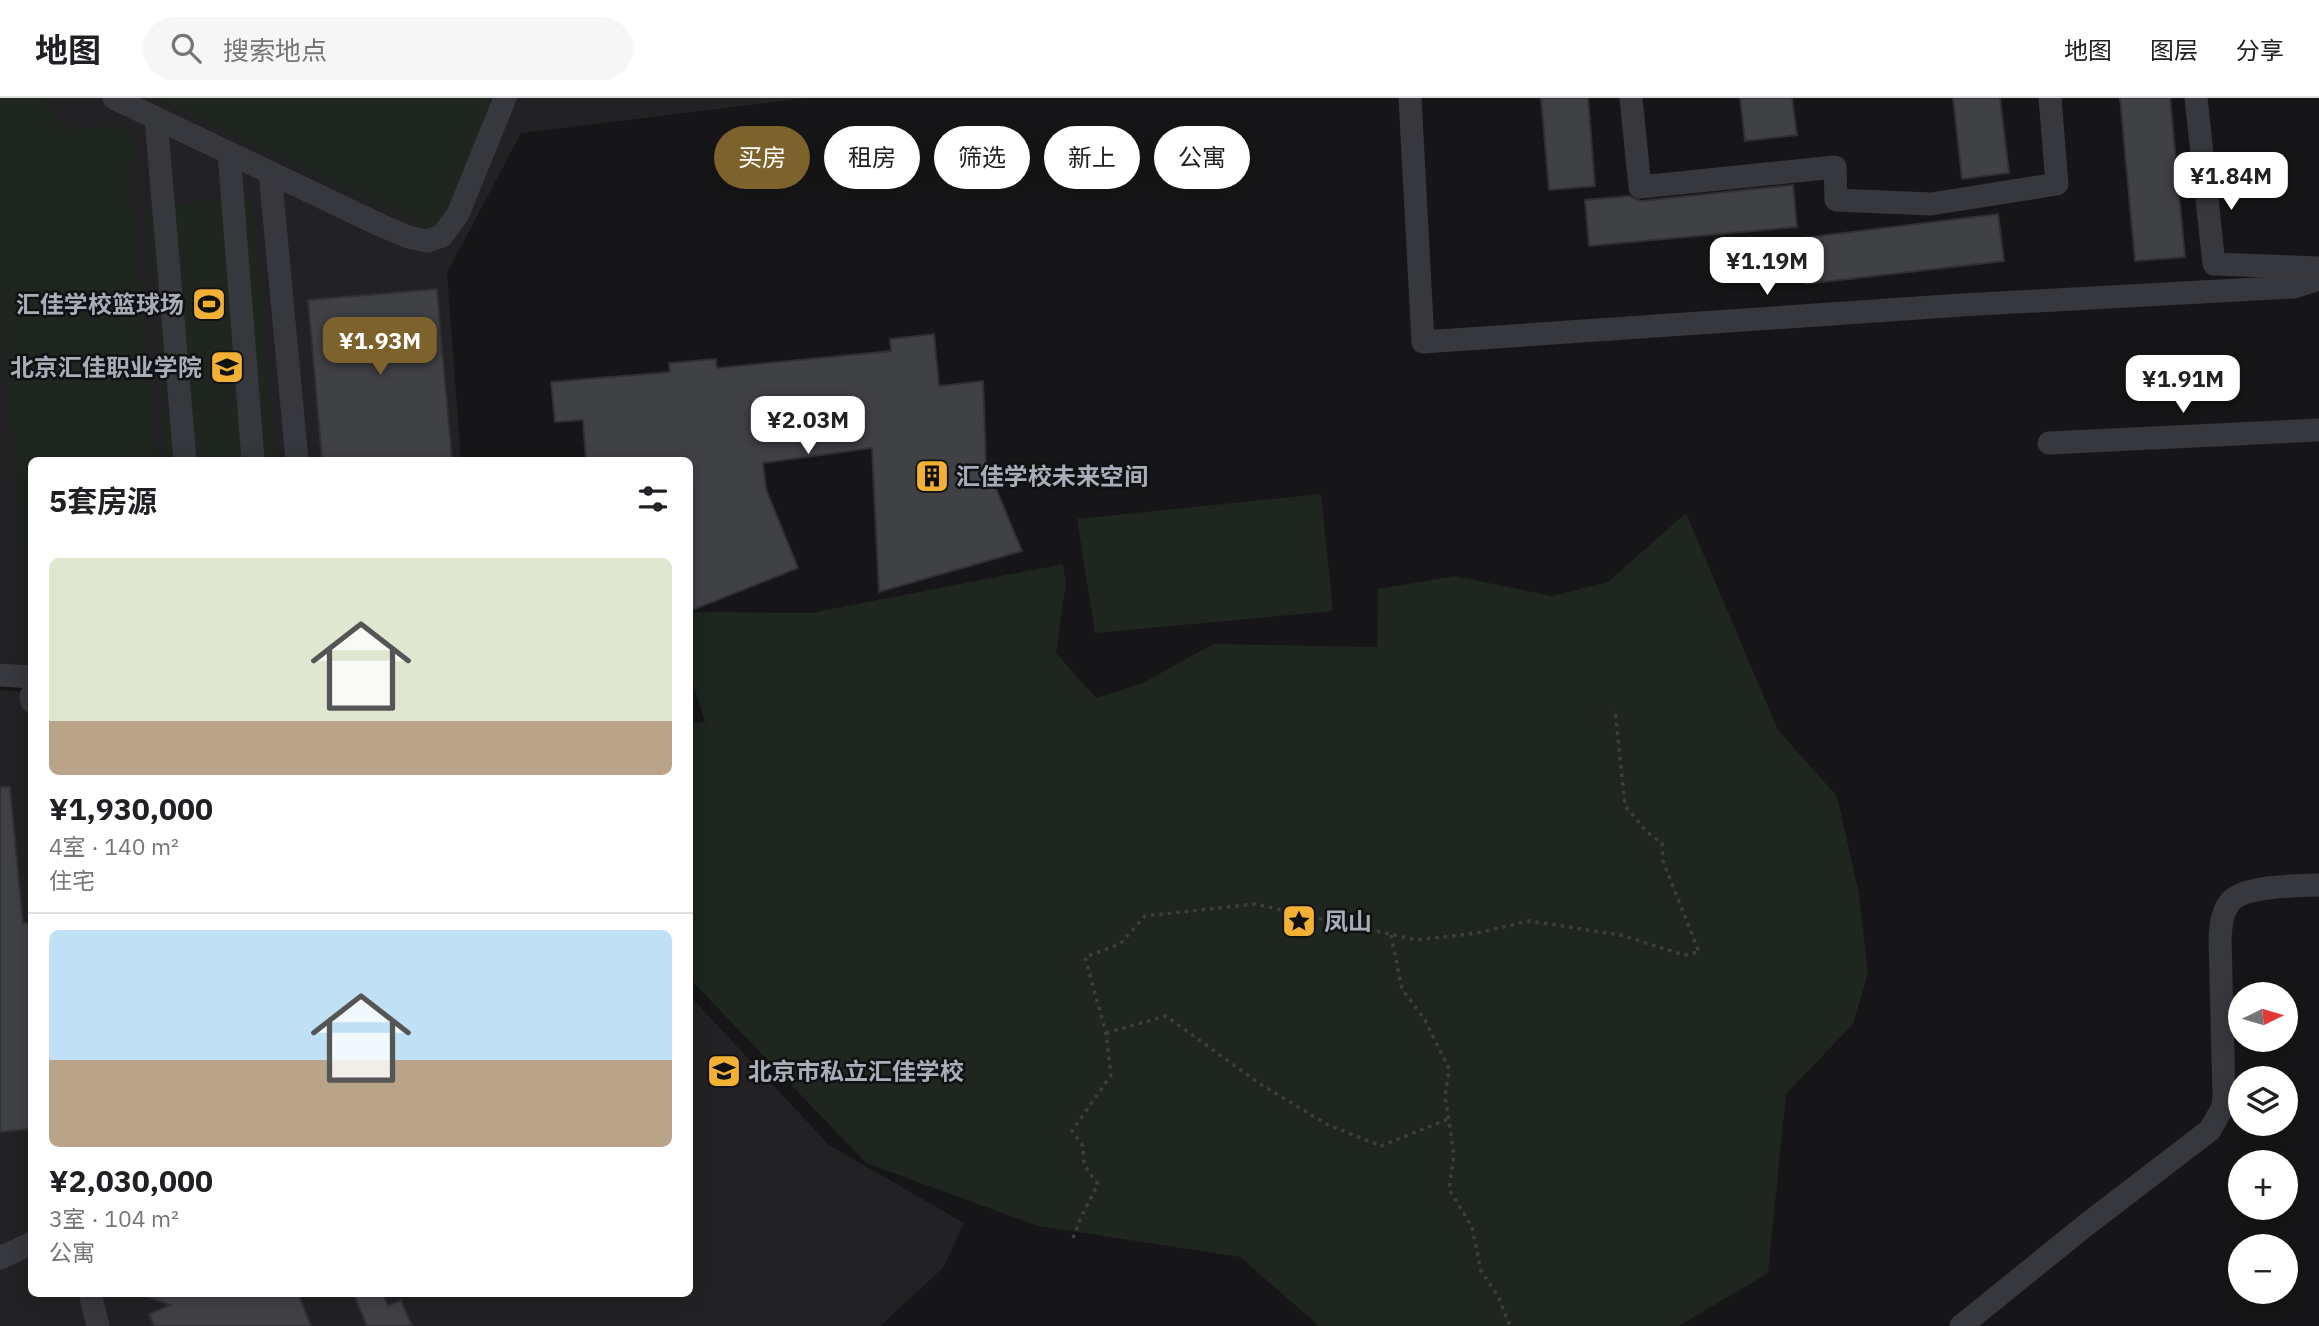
<!DOCTYPE html>
<html lang="zh">
<head>
<meta charset="utf-8">
<style>
	:root { --surface:#fff; --page:#f6f6f6; --text:#202124; --muted:#757577; --line:#e0e0e0; --accent:#7e622b }
	body { margin:0; font-family:"IBM Plex Sans","Noto Sans SC",sans-serif; background:var(--page); color:var(--text); height:100vh; display:flex; flex-direction:column; font-size:26px; white-space:nowrap }
	* { box-sizing:border-box; margin:0 }
	p { font-size:23px; color:var(--muted) }
	.icon { flex:none; width:38px; height:38px; fill:none; stroke:currentColor; stroke-width:2; stroke-linecap:round; stroke-linejoin:round }
	.map { position:relative; flex:1; overflow:hidden }
	.panel { position:absolute; left:28px; top:359px; width:665px; height:840px; display:flex; flex-direction:column; background:var(--surface); border-radius:10px; box-shadow:0 4px 18px #0003 }
	.panel>* { flex:none }
	.top-card { position:absolute; left:714px; top:28px; width:665px; height:63px; display:flex; gap:14px }
	.needle { width:46px; rotate:85deg }
	.tools { position:absolute; left:2228px; top:884px; display:grid; gap:14px }
	.tools a { display:grid; place-items:center; width:70px; height:70px; border-radius:50%; background:var(--surface); box-shadow:0 4px 18px #0003; font-size:35px }
	.price { position:absolute; translate:-50% -60px; padding:0 16px; border-radius:14px; background:#fff; color:#222; font-size:23px; line-height:46px; filter:drop-shadow(0 2px 4px #0008) }
	.price::after { content:''; position:absolute; left:50%; top:42px; width:21px; height:16px; margin-left:-10px; background:inherit; clip-path:polygon(0 0,100% 0,50% 100%) }
	.price.active { background:var(--accent); color:#fff }
	ul { padding:0; list-style:none }
	li { display:grid; align-content:center; gap:14px; height:371px; padding:0 21px }
	li+li { border-top:2px solid var(--line) }
	li span { display:grid; place-items:center; height:217px; border-radius:10px; color:#555 }
	li>.icon { margin-inline-start:auto }
	span .icon { width:126px; height:126px; fill:#fffc; stroke-width:1 }
	li b { font-size:30px }
	h2 { display:flex; justify-content:space-between; align-items:center; height:84px; padding:0 21px; font-size:30px }
	.chip { padding:0 24px; border-radius:32px; background:var(--surface); box-shadow:0 4px 18px #0003; font-size:24px; line-height:63px }
	.chip.active { background:var(--accent); color:#fff }
	header { display:flex; align-items:center; gap:42px; box-sizing:border-box; height:98px; padding:0 35px; background:var(--surface); border-bottom:2px solid var(--line) }
	header strong { font-size:33px }
	nav { display:flex; gap:38px; margin-inline-start:auto; font-size:24px }
	.search { width:490px; height:63px; background:var(--page); display:flex; align-items:center; gap:18px; box-sizing:border-box; padding:0 24px; border-radius:38px; color:var(--muted); font-size:26px }
	.map>svg:first-child { display:block }
	.built { fill:#222225 }
	.green { fill:#1e261f }
	.building { fill:#404145; stroke:#303034; stroke-width:2 }
	.lines { fill:none; stroke-linecap:round; stroke-linejoin:round }
	.path { stroke:#3d3f44; stroke-width:3.5; stroke-dasharray:3.5 5; stroke-linecap:butt }
	.minor { stroke:#37383d; stroke-width:23 }
	.labels { text-anchor:middle; dominant-baseline:central; stroke-width:5; stroke-linejoin:round; paint-order:stroke }
	.poi-label { font-size:24px; font-weight:bold; fill:#a8adb8; stroke:#111113; text-anchor:start }
</style>
</head>
<body>
<header>
<strong>地图</strong>
<div class="search"><svg class="icon" aria-label="search" viewBox="0 0 24 24"><circle cx="10" cy="10" r="6"/><path d="M15 15l6 6"/></svg>搜索地点</div>
<nav><a>地图</a><a>图层</a><a>分享</a></nav>
</header>
<div class="map">
<svg width="2319" height="1228" viewBox="0 0 2319 1228">
	<rect width="100%" height="100%" fill="#161618"/>
	<g class="built">
		<path d="M0,0h806l-285,35 -74,140 14,187h-429l-1,206 -31,-3z"/>
		<path d="M0,592l31,2 1,601h658v-297l139,149 135,78 -21,45 -63,58h-880z"/>
	</g>
	<g class="green">
		<path d="M0,0h44l22,31 65,-3 4,36h-7l29,298h-125l-1,169 -31,-311z"/>
		<path d="M155,0h335l-35,120 -25,10z"/>
		<path d="M251,99l20,204 -104,10 -20,-204z"/>
		<path d="M271,305l5,57h-111l-4,-47z"/>
		<path d="M1321,396l12,117 -238,22 -18,-114z"/>
		<path d="M1686,415l92,217 59,66 22,98 9,79 -15,51 -67,70 -18,179 -89,53h-360l-79,-69 -202,-31 -172,-63 -176,-184v-256l15,-1 -15,-48v-62l121,1 252,-49 3,19 -10,70 40,45 47,-15 70,-39 164,3 1,-58 77,-13 97,20 56,-14z"/>
	</g>
	<g class="building">
		<path d="M1541,0h47l7,88 -46,4z"/>
		<path d="M1740,0h52l5,37 -52,6z"/>
		<path d="M1953,0h47l9,75 -47,6z"/>
		<path d="M2120,0h50l15,159 -50,4z"/>
		<path d="M1793,87l4,42 -208,19 -4,-46 44,-4 12,5z"/>
		<path d="M1998,116l6,47 -198,23 -5,-46z"/>
		<path d="M437,191l15,171h-130l-14,-160z"/>
		<path d="M934,236l5,52 44,-5 3,83 36,87 -143,41 -7,-144 -109,15 3,26 32,79 -108,43v-151h-104l-3,-40 -28,2 -4,-40 119,-10 -1,-9 47,-4 1,9 174,-17 -1,-12z"/>
		<path d="M0,689h10l13,136h9v206l-32,3z"/>
		<path d="M142,1195h156l13,33h-157l-5,-12 21,-9 -28,-10z"/>
		<path d="M353,1195h30l5,13 13,-6 11,26h-45z"/>
	</g>
	<g class="lines">
		<g class="path">
			<path d="M1391,837l11,54 23,31 24,49 -4,27 9,59 -5,34 23,38 9,44 17,25 12,30"/>
			<path d="M1106,935l60,-17 91,66 69,42 55,22 67,-27"/>
			<path d="M1073,1140l8,-21 17,-33 -14,-19 -1,-19 -11,-15 39,-56 -5,-42 -21,-76 35,-13 25,-28 110,-12 162,36 60,-7 52,-12 92,14 63,20 15,-3 -36,-91 -1,-18 -14,-10 -23,-27 -10,-97"/>
		</g>
		<g class="minor">
			<path d="M114,0l266,127 28,12 19,4 15,-5 16,-22 47,-116"/>
			<path d="M1410,0l13,244 539,-37 332,-18 25,-8"/>
			<path d="M1631,0l9,89 195,-20 1,33 95,4 126,-20 -7,-86"/>
			<path d="M2196,0l18,166 105,4"/>
			<path d="M156,20l29,342"/>
			<path d="M229,55l24,307"/>
			<path d="M270,74l27,288"/>
			<path d="M2049,345l270,-13"/>
			<path d="M0,577l32,2"/>
			<path d="M31,598l1,6"/>
			<path d="M0,1160l32,-15"/>
			<path d="M90,1195l8,33"/>
			<path d="M1961,1228l125,-101 124,-95 13,-23 1,-12 -4,-157c1,-13 2,-27 11,-37 14,-16 67,-15 88,-16"/>
		</g>
	</g>
	<defs>
		<g id="stadium-square" transform="scale(1.75)"><rect x="-9" y="-9" width="18" height="18" rx="4" fill="#f2b134" stroke="#111113"/><path d="M0-5a6.5 5 0 1 0 0 10a6.5 5 0 1 0 0-10ZM-3.5-1.8h7v3.6h-7Z" fill="#111"/></g>
		<g id="university-square" transform="scale(1.75)"><rect x="-9" y="-9" width="18" height="18" rx="4" fill="#f2b134" stroke="#111113"/><path d="M0-5L7-2L0 1L-7-2ZM-4 1L0 2.5L4 1V4Q0 6-4 4Z" fill="#111"/></g>
		<g id="building-square" transform="scale(1.75)"><rect x="-9" y="-9" width="18" height="18" rx="4" fill="#f2b134" stroke="#111113"/><path d="M-4-6H4V6H1V3H-1V6H-4ZM-2.5-4.3h1.7v1.8h-1.7ZM.8-4.3h1.7v1.8H.8ZM-2.5-1h1.7V.8h-1.7ZM.8-1h1.7V.8H.8Z" fill="#111"/></g>
		<g id="sight-square" transform="scale(1.75)"><rect x="-9" y="-9" width="18" height="18" rx="4" fill="#f2b134" stroke="#111113"/><path d="M0-6L1.8-2.2L6-1.7L2.9 1.2L3.7 5.4L0 3.3L-3.7 5.4L-2.9 1.2L-6-1.7L-1.8-2.2Z" fill="#111"/></g>
		<g id="school-square" transform="scale(1.75)"><rect x="-9" y="-9" width="18" height="18" rx="4" fill="#f2b134" stroke="#111113"/><path d="M0-5L7-2L0 1L-7-2ZM-4 1L0 2.5L4 1V4Q0 6-4 4Z" fill="#111"/></g>
	</defs>
	<g fill-rule="evenodd">
		<use href="#stadium-square" x="209" y="206"/>
		<use href="#university-square" x="227" y="269"/>
		<use href="#building-square" x="932" y="378"/>
		<use href="#sight-square" x="1299" y="823"/>
		<use href="#school-square" x="724" y="973"/>
	</g>
	<g class="labels">
		<g class="poi-label">
			<text x="184" y="206" text-anchor="end">汇佳学校篮球场</text>
			<text x="202" y="269" text-anchor="end">北京汇佳职业学院</text>
			<text x="956" y="378">汇佳学校未来空间</text>
			<text x="1324" y="823">凤山</text>
			<text x="748" y="973">北京市私立汇佳学校</text>
		</g>
	</g>
</svg>
<div class="tools">
<a><svg class="needle" viewBox="-14 -14 28 28"><path d="M0-13l5 13h-10z" fill="#e53935"/><path d="M0 13l5-13h-10z" fill="#757577"/></svg></a>
<a><svg class="icon" aria-label="layers" viewBox="0 0 24 24"><path d="M12 4l9 5-9 5-9-5zM3 14l9 5 9-5"/></svg></a>
<a>+</a>
<a>−</a>
</div>
<b class="price" style="left:2231px;top:114px">¥1.84M</b>
<b class="price" style="left:1767px;top:199px">¥1.19M</b>
<b class="price active" style="left:380px;top:279px">¥1.93M</b>
<b class="price" style="left:2183px;top:317px">¥1.91M</b>
<b class="price" style="left:808px;top:358px">¥2.03M</b>
<div class="top-card">
<a class="chip active">买房</a>
<a class="chip">租房</a>
<a class="chip">筛选</a>
<a class="chip">新上</a>
<a class="chip">公寓</a>
</div>
<section class="panel">
<h2>5套房源<svg class="icon" aria-label="filters" viewBox="0 0 24 24"><path d="M4 7h16M4 17h16"/><circle cx="9" cy="7" r="2"/><circle cx="15" cy="17" r="2"/></svg></h2>
<ul>
<li><span style="background:linear-gradient(#dfe7d0 75%,#b9a48a 0)"><svg class="icon" aria-label="home" viewBox="0 0 24 24"><path d="M3 11l9-7 9 7M6 9v11h12V9"/></svg></span><div><b>¥1,930,000</b><p>4室 · 140 m²</p><p>住宅</p></div></li>
<li><span style="background:linear-gradient(#bfe0f5 60%,#b9a48a 0)"><svg class="icon" aria-label="home" viewBox="0 0 24 24"><path d="M3 11l9-7 9 7M6 9v11h12V9"/></svg></span><div><b>¥2,030,000</b><p>3室 · 104 m²</p><p>公寓</p></div></li>
</ul>
</section>
</div>
</body>
</html>
